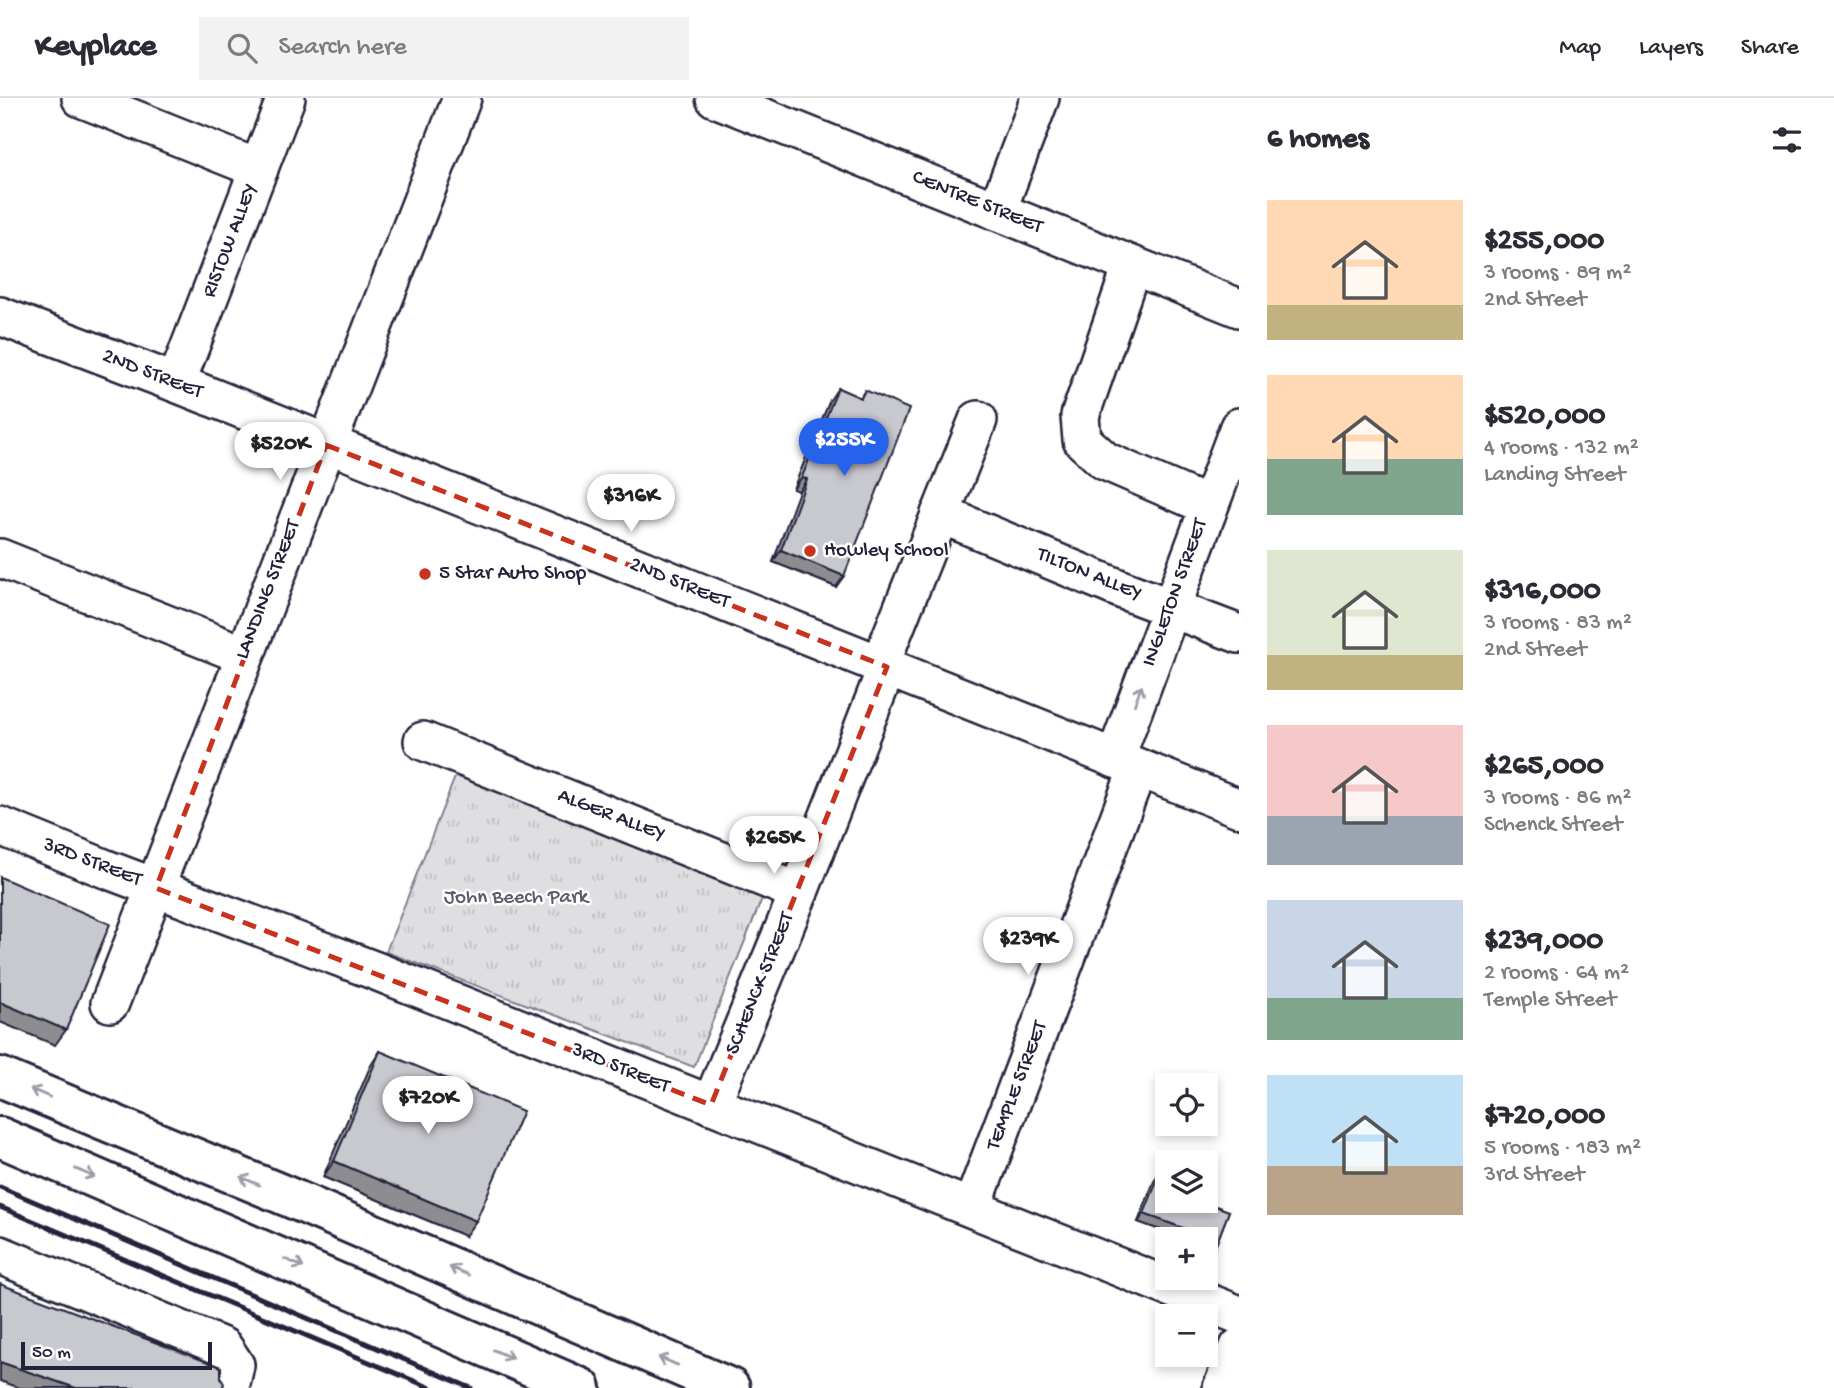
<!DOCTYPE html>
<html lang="en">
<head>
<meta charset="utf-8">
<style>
	:root { --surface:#fff; --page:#f2f2f3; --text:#2b2b33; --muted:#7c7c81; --line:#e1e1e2; --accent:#2563eb }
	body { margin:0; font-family:"Gochi Hand",sans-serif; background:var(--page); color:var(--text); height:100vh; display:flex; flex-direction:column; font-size:26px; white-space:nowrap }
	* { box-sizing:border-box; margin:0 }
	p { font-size:23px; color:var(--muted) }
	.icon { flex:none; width:38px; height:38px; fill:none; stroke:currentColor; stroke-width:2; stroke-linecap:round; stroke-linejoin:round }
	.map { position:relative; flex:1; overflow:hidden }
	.details { display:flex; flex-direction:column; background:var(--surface); width:595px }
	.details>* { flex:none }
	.fabs { position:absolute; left:1155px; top:975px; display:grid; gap:14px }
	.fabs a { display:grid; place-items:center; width:63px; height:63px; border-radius:0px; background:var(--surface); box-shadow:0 4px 10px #0003; font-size:35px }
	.scale { position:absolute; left:21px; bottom:18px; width:191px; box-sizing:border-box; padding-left:7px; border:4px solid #22223b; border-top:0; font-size:19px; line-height:24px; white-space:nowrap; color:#22223b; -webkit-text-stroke:5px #fff; paint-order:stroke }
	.price { position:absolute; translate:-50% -60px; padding:0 16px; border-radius:24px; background:#fff; color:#222; font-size:23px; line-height:46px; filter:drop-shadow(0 2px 4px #0008) }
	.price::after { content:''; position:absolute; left:50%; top:42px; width:21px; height:16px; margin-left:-10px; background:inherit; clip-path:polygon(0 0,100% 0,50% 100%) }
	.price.current { background:var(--accent); color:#fff }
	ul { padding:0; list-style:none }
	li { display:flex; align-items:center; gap:21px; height:175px; padding:0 28px }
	li span { display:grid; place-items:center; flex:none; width:196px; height:140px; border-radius:0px; color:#555 }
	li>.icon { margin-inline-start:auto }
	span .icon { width:84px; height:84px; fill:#fffc; stroke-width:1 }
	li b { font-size:30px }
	h2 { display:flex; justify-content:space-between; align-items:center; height:84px; padding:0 28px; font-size:30px }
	header { display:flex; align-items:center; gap:42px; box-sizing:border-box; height:98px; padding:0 35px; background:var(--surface); border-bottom:2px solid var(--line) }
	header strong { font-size:33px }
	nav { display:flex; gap:38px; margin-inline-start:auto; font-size:24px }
	.search { width:490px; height:63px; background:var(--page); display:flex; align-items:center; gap:18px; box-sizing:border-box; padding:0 24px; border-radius:0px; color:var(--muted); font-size:26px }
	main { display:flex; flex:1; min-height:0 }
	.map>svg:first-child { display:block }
	.park { fill:url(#park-tufts); stroke:#80808e; stroke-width:2 }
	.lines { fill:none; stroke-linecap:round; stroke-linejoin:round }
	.minor-casing { stroke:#22223b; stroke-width:42 }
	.highway-casing { stroke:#22223b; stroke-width:44 }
	.minor { stroke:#fff; stroke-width:37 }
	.highway { stroke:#fff; stroke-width:38 }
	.rail { stroke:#22223b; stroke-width:5 }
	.wall { fill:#acacb2; stroke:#22223b; stroke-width:2 }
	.shaded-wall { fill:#8c8c91; stroke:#22223b; stroke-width:2 }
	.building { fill:#c8c8cf; stroke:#22223b; stroke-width:2 }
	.oneway { stroke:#9c9ca7 }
	.marked { fill:none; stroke:#c8321e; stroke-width:5; stroke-dasharray:14 9; stroke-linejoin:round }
	.poi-dot { fill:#c8321e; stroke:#fff; stroke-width:2.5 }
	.labels { text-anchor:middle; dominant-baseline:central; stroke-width:5; stroke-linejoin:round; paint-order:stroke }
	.street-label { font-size:21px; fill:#22223b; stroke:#fff }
	.poi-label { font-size:21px; fill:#22223b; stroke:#fff; text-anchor:start }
	.park-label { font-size:21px; fill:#5b5b6d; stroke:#fff }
</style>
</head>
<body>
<header>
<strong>Keyplace</strong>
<div class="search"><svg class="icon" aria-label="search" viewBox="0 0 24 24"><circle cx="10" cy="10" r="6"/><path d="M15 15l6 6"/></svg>Search here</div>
<nav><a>Map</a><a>Layers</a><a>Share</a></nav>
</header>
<main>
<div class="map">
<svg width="1239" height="1290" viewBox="0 0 1239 1290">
	<defs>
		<pattern id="park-tufts" width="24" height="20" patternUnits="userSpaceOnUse" patternTransform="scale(1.75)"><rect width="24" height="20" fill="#dfdfe2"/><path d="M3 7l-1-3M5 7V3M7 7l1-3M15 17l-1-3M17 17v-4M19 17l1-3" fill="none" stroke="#bfbfc3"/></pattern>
	</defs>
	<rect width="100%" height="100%" fill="#fff"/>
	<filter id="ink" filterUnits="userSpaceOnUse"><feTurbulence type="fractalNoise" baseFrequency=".0143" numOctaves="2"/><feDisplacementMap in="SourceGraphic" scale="14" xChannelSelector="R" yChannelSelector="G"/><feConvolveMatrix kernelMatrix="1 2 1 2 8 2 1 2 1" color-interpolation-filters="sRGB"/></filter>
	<g filter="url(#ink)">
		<path class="park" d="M457,674l308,119 -71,176 -308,-115z"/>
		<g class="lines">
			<g class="minor-casing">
				<g id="minor">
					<path d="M81,0l178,71"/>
					<path d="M715,0l524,210"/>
					<path d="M997,113l43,-113"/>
					<path d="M1132,168l-52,150 2,24 23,21 104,45"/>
					<path d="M0,218l176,67 1063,425"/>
					<path d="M176,285l110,-285"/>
					<path d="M940,416l183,76 116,44"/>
					<path d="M0,460l244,97"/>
					<path d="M880,567l98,-245"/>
					<path d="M423,643l376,151"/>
					<path d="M1115,661l124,-332"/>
					<path d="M0,728l106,43 270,102 863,344"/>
					<path d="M110,905l352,-905"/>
					<path d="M711,1007l88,-213 88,-225"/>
					<path d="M972,1109l166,-439"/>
					<path d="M0,1157l223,92 12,18 -5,23"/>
					<path d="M1222,1290l17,-41"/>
				</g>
			</g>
			<g class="highway-casing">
				<g id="highway">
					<path d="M0,979l291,121 439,190"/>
					<path d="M0,1039l581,251"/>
				</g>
			</g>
			<use href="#minor" class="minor"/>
			<use href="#highway" class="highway"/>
			<g class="rail">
				<path d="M0,1089l471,201"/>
				<path d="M0,1109l431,181"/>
			</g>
		</g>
		<g class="wall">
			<path d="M838,290l22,10 5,-8 -29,197 -63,-25 26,-71 -6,-2 37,-89z"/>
			<path d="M380,953l85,185 -142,-59 47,-110z"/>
			<path d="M1161,1073l6,2v27h32l30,11 -19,49 -4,6v-27h-21l-47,-17 17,-43z"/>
		</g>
		<g class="shaded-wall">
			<path d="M802,379l5,2 -8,12 -6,-2z"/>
			<path d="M781,452l63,26 -8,11 -63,-25z"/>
			<path d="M0,904l66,28 -11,15 -55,-23z"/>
			<path d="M334,1063l142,60 -11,15 -142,-59z"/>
			<path d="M1144,1116l48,17 -6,8h-1l-47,-17z"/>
			<path d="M1206,1160l4,2 -4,6z"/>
			<path d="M0,1264l76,26h-57l-19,-7z"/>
		</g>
		<g class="building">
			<path d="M838,290l23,10 4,-8 44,19 -65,167 -63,-26 26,-71 -5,-2z"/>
			<path d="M0,779l110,47 -44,106 -66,-28z"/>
			<path d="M380,953l143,60 -47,110 -142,-60z"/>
			<path d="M1161,1073l6,2v27h32l30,11 -19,49 -4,-2v-19h-17l3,-8 -48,-17z"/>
			<path d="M0,1186l221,83v11l3,6 -2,4h-146l-76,-26z"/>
		</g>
		<defs><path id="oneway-shaft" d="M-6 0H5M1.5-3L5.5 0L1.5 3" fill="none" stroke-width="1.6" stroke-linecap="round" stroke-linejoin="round" transform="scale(1.75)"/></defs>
		<g class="oneway">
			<use href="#oneway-shaft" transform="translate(1138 597) rotate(-70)"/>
			<use href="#oneway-shaft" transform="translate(40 995) rotate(-157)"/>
			<use href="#oneway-shaft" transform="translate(85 1075) rotate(23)"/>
			<use href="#oneway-shaft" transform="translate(250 1083) rotate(-157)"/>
			<use href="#oneway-shaft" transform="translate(294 1165) rotate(24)"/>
			<use href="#oneway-shaft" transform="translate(459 1173) rotate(-157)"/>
			<use href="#oneway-shaft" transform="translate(503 1256) rotate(23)"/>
			<use href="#oneway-shaft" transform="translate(668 1263) rotate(-157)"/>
		</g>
	</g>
	<path class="marked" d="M326,347l561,222 -176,438 -555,-217z"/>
	<g class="poi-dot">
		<circle cx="810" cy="453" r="7"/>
		<circle cx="425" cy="476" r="7"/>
	</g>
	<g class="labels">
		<g class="street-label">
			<text transform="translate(977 105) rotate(22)">CENTRE STREET</text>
			<text transform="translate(231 143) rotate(-69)">RISTOW ALLEY</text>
			<text transform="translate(152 277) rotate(21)">2ND STREET</text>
			<text transform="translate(1089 477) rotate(22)">TILTON ALLEY</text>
			<text transform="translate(679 486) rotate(22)">2ND STREET</text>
			<text transform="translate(269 492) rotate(-69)">LANDING STREET</text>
			<text transform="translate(1176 495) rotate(-70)">INGLETON STREET</text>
			<text transform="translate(611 718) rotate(21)">ALGER ALLEY</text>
			<text transform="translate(92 765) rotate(21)">3RD STREET</text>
			<text transform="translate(761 886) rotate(-68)">SCHENCK STREET</text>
			<text transform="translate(620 971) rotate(22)">3RD STREET</text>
			<text transform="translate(1018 988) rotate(-69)">TEMPLE STREET</text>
		</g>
		<g class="poi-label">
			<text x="824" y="453">Howley School</text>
			<text x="439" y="476">5 Star Auto Shop</text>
		</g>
		<g class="park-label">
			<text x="516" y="800">John Beech Park</text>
		</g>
	</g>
</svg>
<div class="fabs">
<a><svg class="icon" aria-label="locate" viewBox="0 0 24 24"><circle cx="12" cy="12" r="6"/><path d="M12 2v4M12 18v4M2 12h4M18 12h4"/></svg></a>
<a><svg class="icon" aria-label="layers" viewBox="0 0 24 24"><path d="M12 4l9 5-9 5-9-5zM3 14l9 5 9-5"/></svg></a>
<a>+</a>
<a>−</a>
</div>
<div class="scale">50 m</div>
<b class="price current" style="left:844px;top:380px">$255K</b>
<b class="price" style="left:280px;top:384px">$520K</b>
<b class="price" style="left:631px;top:436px">$316K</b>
<b class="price" style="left:774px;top:778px">$265K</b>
<b class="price" style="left:1028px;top:879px">$239K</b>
<b class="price" style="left:428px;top:1038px">$720K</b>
</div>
<section class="details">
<h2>6 homes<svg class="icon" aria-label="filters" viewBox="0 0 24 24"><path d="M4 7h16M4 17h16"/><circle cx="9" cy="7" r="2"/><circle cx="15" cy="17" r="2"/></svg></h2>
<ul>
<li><span style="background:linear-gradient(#ffd9b3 75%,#c2b280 0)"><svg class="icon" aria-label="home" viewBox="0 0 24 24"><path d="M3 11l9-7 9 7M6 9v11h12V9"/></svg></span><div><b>$255,000</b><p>3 rooms · 89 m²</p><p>2nd Street</p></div></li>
<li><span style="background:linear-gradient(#ffd9b3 60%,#7fa58c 0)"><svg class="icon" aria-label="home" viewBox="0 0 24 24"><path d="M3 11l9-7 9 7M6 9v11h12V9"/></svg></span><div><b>$520,000</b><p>4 rooms · 132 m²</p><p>Landing Street</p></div></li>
<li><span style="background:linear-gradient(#dfe7d0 75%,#c2b280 0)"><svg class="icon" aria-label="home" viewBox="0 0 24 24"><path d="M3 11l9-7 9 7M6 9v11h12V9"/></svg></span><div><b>$316,000</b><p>3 rooms · 83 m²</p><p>2nd Street</p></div></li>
<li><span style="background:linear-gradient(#f6c9c9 65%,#9aa5b1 0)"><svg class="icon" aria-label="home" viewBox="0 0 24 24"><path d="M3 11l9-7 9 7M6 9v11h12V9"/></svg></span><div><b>$265,000</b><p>3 rooms · 86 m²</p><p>Schenck Street</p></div></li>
<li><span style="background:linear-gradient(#c9d6e8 70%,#7fa58c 0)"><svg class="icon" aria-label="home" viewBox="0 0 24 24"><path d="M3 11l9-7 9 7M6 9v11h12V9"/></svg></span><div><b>$239,000</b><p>2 rooms · 64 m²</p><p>Temple Street</p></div></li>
<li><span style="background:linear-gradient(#bfe0f5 65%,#b9a48a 0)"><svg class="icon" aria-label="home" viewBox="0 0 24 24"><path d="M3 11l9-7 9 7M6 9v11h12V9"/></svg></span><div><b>$720,000</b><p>5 rooms · 183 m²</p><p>3rd Street</p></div></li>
</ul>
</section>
</main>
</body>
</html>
